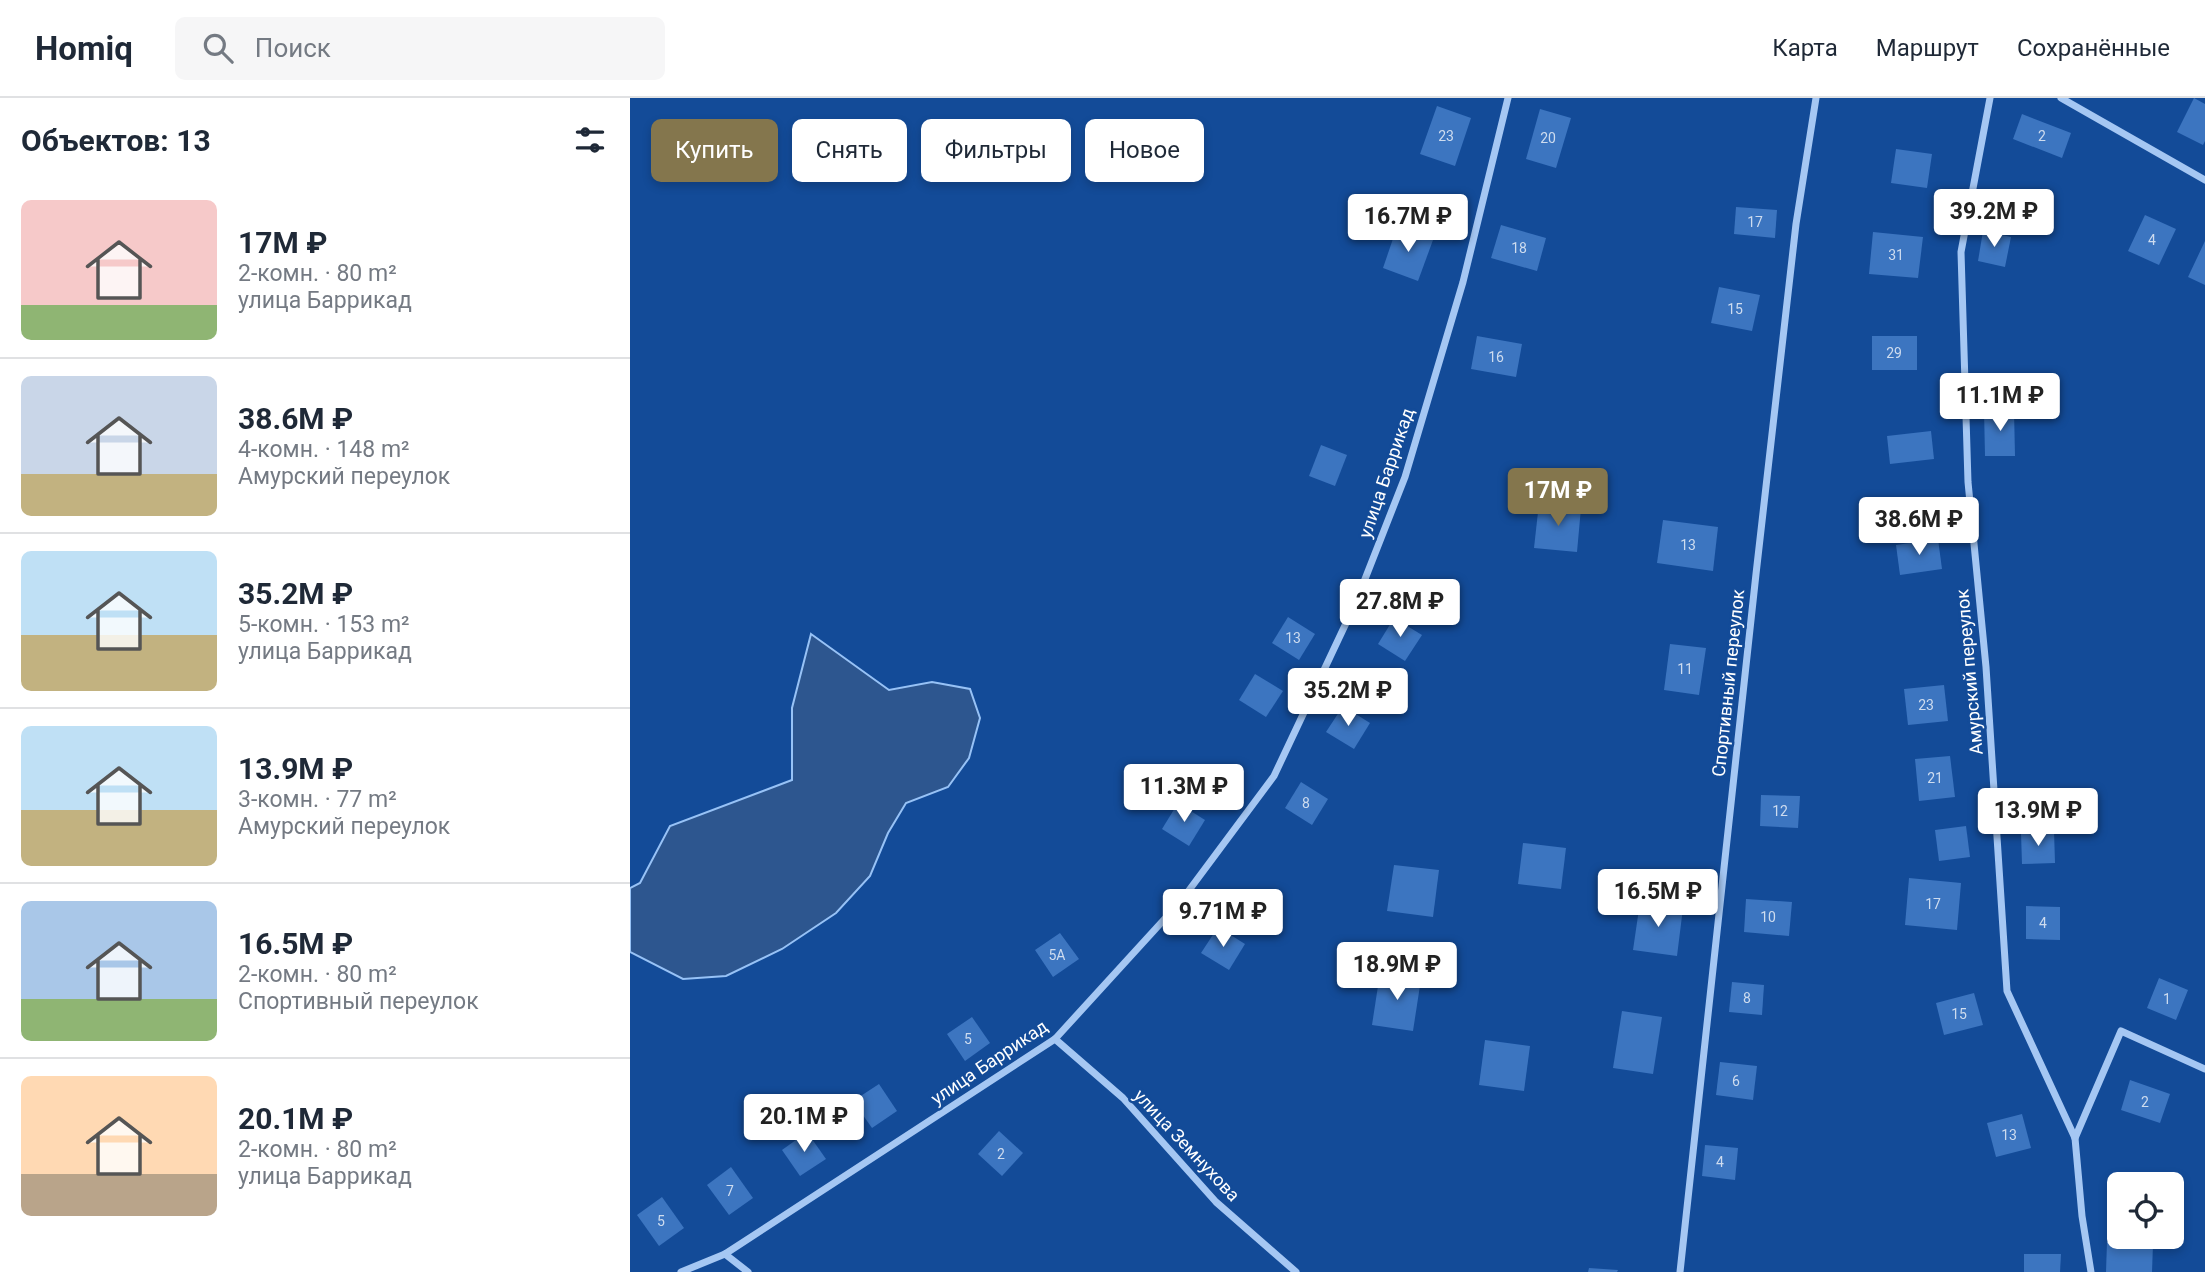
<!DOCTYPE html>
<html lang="ru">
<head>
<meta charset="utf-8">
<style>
	:root { --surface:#fff; --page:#f6f6f7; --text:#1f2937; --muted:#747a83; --line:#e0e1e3; --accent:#84764d }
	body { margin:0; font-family:Roboto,sans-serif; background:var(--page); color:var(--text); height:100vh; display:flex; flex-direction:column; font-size:26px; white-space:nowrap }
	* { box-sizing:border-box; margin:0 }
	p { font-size:23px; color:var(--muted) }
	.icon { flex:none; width:38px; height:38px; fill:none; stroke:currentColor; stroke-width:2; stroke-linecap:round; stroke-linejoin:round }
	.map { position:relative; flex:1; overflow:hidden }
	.sheet { display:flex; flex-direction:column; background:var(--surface); width:630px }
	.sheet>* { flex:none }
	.hud { position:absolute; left:21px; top:21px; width:665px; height:63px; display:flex; gap:14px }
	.controls { position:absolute; left:1477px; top:1074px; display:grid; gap:14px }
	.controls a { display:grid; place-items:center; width:77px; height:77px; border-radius:10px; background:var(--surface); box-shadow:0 4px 10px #0003; font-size:35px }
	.price { position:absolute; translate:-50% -60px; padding:0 16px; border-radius:7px; background:#fff; color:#222; font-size:23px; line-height:46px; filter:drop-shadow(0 2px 4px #0008) }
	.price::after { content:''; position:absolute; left:50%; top:42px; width:21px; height:16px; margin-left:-10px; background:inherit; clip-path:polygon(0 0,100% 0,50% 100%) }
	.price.selected { background:var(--accent); color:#fff }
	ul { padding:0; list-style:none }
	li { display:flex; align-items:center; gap:21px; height:175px; padding:0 21px }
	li+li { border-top:2px solid var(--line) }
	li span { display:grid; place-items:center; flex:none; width:196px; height:140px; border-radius:10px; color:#555 }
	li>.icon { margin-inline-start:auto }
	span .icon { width:84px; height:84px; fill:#fffc; stroke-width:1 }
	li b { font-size:30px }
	h2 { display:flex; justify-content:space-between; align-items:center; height:84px; padding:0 21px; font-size:30px }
	.pill { padding:0 24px; border-radius:10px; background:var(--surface); box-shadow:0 4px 10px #0003; font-size:24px; line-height:63px }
	.pill.selected { background:var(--accent); color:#fff }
	header { display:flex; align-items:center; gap:42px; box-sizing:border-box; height:98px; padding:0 35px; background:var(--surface); border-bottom:2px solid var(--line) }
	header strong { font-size:33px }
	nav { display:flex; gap:38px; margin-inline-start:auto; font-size:24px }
	.search { width:490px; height:63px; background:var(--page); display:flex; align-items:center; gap:18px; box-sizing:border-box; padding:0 24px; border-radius:10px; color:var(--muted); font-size:26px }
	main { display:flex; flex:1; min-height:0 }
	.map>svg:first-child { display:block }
	.water { fill:#2d568f; stroke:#97c2f6; stroke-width:2 }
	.building { fill:#3c75c0 }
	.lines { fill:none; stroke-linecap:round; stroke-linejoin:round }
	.street { stroke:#a5c7f3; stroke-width:7 }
	.labels { text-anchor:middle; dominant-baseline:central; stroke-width:5; stroke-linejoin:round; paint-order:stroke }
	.number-label { font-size:14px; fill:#cedcef }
	.street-label { font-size:18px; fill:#fff; stroke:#134b98 }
</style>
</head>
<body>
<header>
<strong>Homiq</strong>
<div class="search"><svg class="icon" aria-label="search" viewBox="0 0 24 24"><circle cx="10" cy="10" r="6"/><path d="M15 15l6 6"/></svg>Поиск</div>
<nav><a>Карта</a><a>Маршрут</a><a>Сохранённые</a></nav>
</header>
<main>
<section class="sheet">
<h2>Объектов: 13<svg class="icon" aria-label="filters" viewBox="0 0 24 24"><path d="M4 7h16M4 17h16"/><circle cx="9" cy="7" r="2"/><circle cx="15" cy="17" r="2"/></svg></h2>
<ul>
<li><span style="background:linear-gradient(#f6c9c9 75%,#8fb573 0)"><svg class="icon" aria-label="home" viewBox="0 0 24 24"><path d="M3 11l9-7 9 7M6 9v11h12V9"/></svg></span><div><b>17M ₽</b><p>2-комн. · 80 m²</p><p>улица Баррикад</p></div></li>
<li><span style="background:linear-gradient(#c9d6e8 70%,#c2b280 0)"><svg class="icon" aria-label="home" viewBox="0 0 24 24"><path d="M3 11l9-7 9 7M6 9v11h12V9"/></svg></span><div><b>38.6M ₽</b><p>4-комн. · 148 m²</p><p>Амурский переулок</p></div></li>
<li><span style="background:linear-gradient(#bfe0f5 60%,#c2b280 0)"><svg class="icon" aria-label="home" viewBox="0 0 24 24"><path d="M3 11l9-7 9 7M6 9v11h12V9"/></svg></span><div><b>35.2M ₽</b><p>5-комн. · 153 m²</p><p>улица Баррикад</p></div></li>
<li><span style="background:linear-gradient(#bfe0f5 60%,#c2b280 0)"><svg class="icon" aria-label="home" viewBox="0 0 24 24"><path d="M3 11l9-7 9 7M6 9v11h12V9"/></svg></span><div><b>13.9M ₽</b><p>3-комн. · 77 m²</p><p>Амурский переулок</p></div></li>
<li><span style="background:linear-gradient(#a9c7e8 70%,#8fb573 0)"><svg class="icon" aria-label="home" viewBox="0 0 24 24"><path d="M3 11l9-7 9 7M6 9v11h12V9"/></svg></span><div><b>16.5M ₽</b><p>2-комн. · 80 m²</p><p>Спортивный переулок</p></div></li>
<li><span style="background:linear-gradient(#ffd9b3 70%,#b9a48a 0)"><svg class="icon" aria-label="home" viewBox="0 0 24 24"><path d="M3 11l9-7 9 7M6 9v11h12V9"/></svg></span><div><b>20.1M ₽</b><p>2-комн. · 80 m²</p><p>улица Баррикад</p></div></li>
</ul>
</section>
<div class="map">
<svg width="1575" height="1174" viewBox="0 0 1575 1174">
	<rect width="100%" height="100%" fill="#134b98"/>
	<path class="water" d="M181,536l78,56 43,-8 38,7 10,29 -11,40 -21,29 -42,16 -18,30 -18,43 -34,37 -54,36 -56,27 -43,3 -53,-27v-64l10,-5 30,-57 122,-46v-72z"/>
	<g class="building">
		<path d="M1564,0l11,6v37l-2,4 -26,-13z"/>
		<path d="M807,8l34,12 -16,48 -35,-12z"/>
		<path d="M910,11l31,9 -15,50 -30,-9z"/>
		<path d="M1392,16l49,19 -9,25 -49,-19z"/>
		<path d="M1266,51l36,5 -5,34 -36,-5z"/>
		<path d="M1106,109l41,3 -2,28 -41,-4z"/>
		<path d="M1515,117l31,14 -17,36 -31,-14z"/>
		<path d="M871,127l45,13 -9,33 -46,-13z"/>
		<path d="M767,129l36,13 -15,41 -35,-13z"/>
		<path d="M1353,133l28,6 -6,30 -27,-6z"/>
		<path d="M1243,134l50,5 -5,41 -49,-4z"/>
		<path d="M1575,143v44l-17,-8z"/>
		<path d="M1089,189l41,8 -8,36 -41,-8z"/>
		<path d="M847,238l45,8 -6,33 -45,-8z"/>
		<rect x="1242" y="238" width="45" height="34"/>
		<path d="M1354,312h30l1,46h-30z"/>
		<path d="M1301,333l3,28 -44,5 -3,-28z"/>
		<path d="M691,347l26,10 -12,31 -26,-10z"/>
		<path d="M909,405l42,5 -4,44 -43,-4z"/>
		<path d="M1033,422l55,7 -5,44 -56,-8z"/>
		<path d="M1308,441l4,30 -42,6 -4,-30z"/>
		<path d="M658,519l27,17 -16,26 -27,-17z"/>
		<path d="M764,520l28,17 -17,26 -27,-17z"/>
		<path d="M1040,546l36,4 -7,47 -35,-5z"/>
		<path d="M625,576l28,17 -17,26 -27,-17z"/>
		<path d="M1314,587l4,36 -40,4 -4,-36z"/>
		<path d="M713,608l27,17 -16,26 -28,-17z"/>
		<path d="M1320,658l5,41 -36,4 -4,-42z"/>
		<path d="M671,684l27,17 -16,26 -27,-17z"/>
		<path d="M1131,697l39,1 -2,32 -38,-2z"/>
		<path d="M548,705l27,17 -16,26 -27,-17z"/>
		<path d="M1336,728l4,31 -31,4 -4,-31z"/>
		<path d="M1424,733l1,32 -33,1 -1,-31z"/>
		<path d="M893,745l43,5 -5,41 -43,-5z"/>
		<path d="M764,767l45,5 -6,47 -46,-6z"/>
		<path d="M1279,780l52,5 -4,47 -52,-5z"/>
		<path d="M1116,801l46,3 -3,34 -45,-4z"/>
		<path d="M1010,804l43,6 -6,48 -44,-6z"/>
		<path d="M1396,808l34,1v33l-34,-1z"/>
		<path d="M588,829l27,17 -16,26 -28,-17z"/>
		<path d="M430,835l19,26 -26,18 -18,-27z"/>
		<path d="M750,875l41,6 -8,52 -41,-6z"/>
		<path d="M1529,880l29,12 -12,30 -29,-12z"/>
		<path d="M1102,884l32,3 -2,30 -33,-3z"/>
		<path d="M1344,895l9,32 -39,10 -8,-32z"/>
		<path d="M992,913l40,6 -9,57 -40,-6z"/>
		<path d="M342,919l18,26 -25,18 -18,-27z"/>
		<path d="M855,942l45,6 -6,45 -45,-6z"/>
		<path d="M1090,964l37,4 -4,34 -37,-5z"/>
		<path d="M1500,982l40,14 -10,29 -39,-13z"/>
		<path d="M249,986l18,27 -25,17 -19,-27z"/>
		<path d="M1392,1016l9,34 -35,9 -9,-34z"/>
		<path d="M369,1033l24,22 -21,23 -24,-22z"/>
		<path d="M177,1034l19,27 -26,17 -18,-26z"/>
		<path d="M1075,1047l33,3 -3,32 -33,-4z"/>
		<path d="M101,1069l22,31 -24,17 -22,-30z"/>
		<path d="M32,1099l22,31 -25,18 -22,-31z"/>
		<path d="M1477,1144l46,2 -1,28h-46z"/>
		<path d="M1394,1156h37l-1,18h-36z"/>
		<path d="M959,1170l29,2 -1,2h-29z"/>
	</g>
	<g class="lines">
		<g class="street">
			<path d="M1360,0l-29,154 7,230 18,185 21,324 68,147 7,78 9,56"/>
			<path d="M1431,0l144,82"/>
			<path d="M425,941l68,59 93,104 80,70"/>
			<path d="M1445,1040l46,-107 84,38"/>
			<path d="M95,1156l23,18"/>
			<path d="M51,1174l44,-18 330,-215 126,-138 93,-125 82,-174 49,-125 58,-195 45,-184"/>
			<path d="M1050,1174l76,-698 40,-350 20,-126"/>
		</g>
	</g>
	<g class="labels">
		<g class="number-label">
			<text x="816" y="38">23</text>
			<text x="1412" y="38">2</text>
			<text x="918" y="40">20</text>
			<text x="1125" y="124">17</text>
			<text x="1522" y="142">4</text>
			<text x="889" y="150">18</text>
			<text x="1266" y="157">31</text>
			<text x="1105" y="211">15</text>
			<text x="1264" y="255">29</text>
			<text x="866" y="259">16</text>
			<text x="1058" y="447">13</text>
			<text x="663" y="540">13</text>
			<text x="1055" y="571">11</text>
			<text x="1296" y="607">23</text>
			<text x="1305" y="680">21</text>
			<text x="676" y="705">8</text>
			<text x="1150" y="713">12</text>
			<text x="1303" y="806">17</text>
			<text x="1138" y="819">10</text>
			<text x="1413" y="825">4</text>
			<text x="427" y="857">5А</text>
			<text x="1117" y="900">8</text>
			<text x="1537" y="901">1</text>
			<text x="1329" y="916">15</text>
			<text x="338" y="941">5</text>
			<text x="1106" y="983">6</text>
			<text x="1515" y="1004">2</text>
			<text x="1379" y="1037">13</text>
			<text x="371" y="1056">2</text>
			<text x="1090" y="1064">4</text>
			<text x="100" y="1093">7</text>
			<text x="31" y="1123">5</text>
		</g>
		<g class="street-label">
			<text transform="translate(756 375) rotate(-71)">улица Баррикад</text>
			<text transform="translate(1339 574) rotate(-95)">Амурский переулок</text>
			<text transform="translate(1098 585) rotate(-84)">Спортивный переулок</text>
			<text transform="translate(359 964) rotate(-34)">улица Баррикад</text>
			<text transform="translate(557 1047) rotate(47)">улица Земнухова</text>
		</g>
	</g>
</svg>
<div class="controls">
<a><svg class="icon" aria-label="locate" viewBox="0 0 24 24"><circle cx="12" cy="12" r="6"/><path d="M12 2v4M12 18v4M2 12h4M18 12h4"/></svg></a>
</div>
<b class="price" style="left:1364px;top:151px">39.2M ₽</b>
<b class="price" style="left:778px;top:156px">16.7M ₽</b>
<b class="price" style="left:1370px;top:335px">11.1M ₽</b>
<b class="price selected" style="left:928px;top:430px">17M ₽</b>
<b class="price" style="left:1289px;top:459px">38.6M ₽</b>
<b class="price" style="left:770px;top:541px">27.8M ₽</b>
<b class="price" style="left:718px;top:630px">35.2M ₽</b>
<b class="price" style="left:554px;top:726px">11.3M ₽</b>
<b class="price" style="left:1408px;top:750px">13.9M ₽</b>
<b class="price" style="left:1028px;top:831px">16.5M ₽</b>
<b class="price" style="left:593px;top:851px">9.71M ₽</b>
<b class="price" style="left:767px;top:904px">18.9M ₽</b>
<b class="price" style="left:174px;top:1056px">20.1M ₽</b>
<div class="hud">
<a class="pill selected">Купить</a>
<a class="pill">Снять</a>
<a class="pill">Фильтры</a>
<a class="pill">Новое</a>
</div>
</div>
</main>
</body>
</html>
